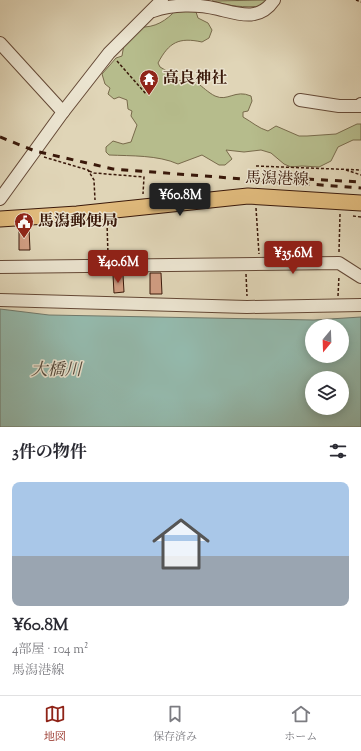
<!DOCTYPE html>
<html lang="ja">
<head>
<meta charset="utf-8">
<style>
	:root { --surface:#fff; --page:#f2f2f3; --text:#2b2b33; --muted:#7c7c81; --line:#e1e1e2; --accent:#8f2418 }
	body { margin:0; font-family:"Sorts Mill Goudy","Noto Serif JP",serif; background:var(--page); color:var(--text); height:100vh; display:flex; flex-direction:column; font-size:15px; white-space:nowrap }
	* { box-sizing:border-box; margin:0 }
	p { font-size:13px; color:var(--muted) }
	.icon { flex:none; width:22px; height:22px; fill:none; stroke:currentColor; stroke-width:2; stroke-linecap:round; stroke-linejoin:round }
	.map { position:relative; height:427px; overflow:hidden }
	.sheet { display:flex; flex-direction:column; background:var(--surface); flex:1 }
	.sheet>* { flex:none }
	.needle { width:26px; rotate:199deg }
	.tools { position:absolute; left:305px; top:319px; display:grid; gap:8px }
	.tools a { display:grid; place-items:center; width:44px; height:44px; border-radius:50%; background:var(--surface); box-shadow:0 2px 10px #0003; font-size:20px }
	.price { position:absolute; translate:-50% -34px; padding:0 9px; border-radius:4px; background:var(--accent); color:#fff; font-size:13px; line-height:26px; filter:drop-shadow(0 1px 2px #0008) }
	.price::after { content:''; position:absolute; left:50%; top:24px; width:12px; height:9px; margin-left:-6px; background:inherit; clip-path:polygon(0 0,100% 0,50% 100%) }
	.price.on { background:#222; color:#fff }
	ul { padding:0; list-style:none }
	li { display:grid; align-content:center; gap:8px; height:212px; padding:0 12px }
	li span { display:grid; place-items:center; height:124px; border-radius:8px; color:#555 }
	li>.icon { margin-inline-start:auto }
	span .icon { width:72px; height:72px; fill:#fffc; stroke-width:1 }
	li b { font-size:17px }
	h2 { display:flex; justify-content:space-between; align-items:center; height:48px; padding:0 12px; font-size:17px }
	.tab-bar { display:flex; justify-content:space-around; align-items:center; height:56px; border-top:1px solid var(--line); background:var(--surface); font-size:11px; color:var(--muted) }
	.tab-bar a { display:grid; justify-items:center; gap:2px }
	.tab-bar .on { color:var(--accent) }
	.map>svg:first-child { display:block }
	.green { fill:#b6bc8c; stroke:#786a4b }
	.water { fill:#94b9ac; stroke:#70796b; fill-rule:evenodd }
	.building { fill:#d19d82; stroke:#3a190a }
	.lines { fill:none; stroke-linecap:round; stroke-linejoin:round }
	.minor-casing { stroke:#644835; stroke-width:14 }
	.major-casing { stroke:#3a190a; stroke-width:17 }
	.path { stroke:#3a190a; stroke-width:1.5; stroke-dasharray:3 2; stroke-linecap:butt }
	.minor { stroke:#ebe4d0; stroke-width:12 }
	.major { stroke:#e0ba7c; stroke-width:15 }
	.rail { stroke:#3a190a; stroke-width:3; stroke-dasharray:7 7; stroke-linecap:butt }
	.labels { text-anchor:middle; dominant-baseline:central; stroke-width:3; stroke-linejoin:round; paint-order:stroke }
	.poi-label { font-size:16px; font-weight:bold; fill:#3a190a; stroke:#ebe4d0; text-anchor:start }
	.street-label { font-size:16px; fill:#3a190a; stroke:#ebe4d0 }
	.water-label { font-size:17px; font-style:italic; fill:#55493b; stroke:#ebe4d0 }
</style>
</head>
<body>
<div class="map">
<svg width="361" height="427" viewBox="0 0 361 427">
	<rect width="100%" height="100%" fill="#e0d5b7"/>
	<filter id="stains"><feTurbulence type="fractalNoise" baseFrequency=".005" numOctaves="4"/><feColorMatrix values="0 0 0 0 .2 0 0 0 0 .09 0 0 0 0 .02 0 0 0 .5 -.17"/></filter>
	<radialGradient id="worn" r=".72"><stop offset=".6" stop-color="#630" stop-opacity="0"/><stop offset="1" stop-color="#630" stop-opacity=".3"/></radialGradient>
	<g class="green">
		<path d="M266,0l-4,6c-18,2 -33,0 -50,-5z"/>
		<path d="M177,9l19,3 2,6 10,5 4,7 -3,8 -7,4c-23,-5 -33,0 -44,21l2,4 12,7 5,8c17,-9 24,7 38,14 13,6 20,-7 36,0l1,5 -4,10 -5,1v5c9,5 15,11 25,14l8,-5 23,10h8l29,-2 21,-10h4v16h-8l-15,7 -7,14 -12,6 -17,-1 -11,1 -7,-3 -13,-11 -10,-3 -17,2 -18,-2 6,9 -7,6h-6l-17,-10 -24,9c-20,-9 -47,-8 -69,-9l-3,-3v-5l7,-6 10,3 8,-2 6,-17 -6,-9 1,-5 -4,-2 -1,-9 -8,-3 -5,2 -6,-5 2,-6 -5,-4 -3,-10 14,-16 6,-2 2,-12 15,-17c16,1 27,-6 38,-18z"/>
	</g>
	<path class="water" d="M0,309l49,6 265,5 47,-3v110h-361zM312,326h30v30h-30zM312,378h30v30h-30z"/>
	<g class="building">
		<path d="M29,228l1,22h-11v-21z"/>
		<path d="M150,273h11l1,21h-12z"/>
		<path d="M113,275h10l1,17 -10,1z"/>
	</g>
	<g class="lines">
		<g class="minor-casing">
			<g id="minor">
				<path d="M153,11c19,-7 45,-7 65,-2 21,5 41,13 56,-9"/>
				<path d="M0,43l63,69"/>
				<path d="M300,100l39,6h21l1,-2"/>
				<path d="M0,199l63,-87 46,-59 53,-53"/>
				<path d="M0,267l339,-4 22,14"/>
				<path d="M0,300l247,7 114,-2"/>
			</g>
		</g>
		<g class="major-casing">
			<path id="major" d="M0,219l77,-5 171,-18 113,7"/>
		</g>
		<g class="path">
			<path d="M356,0l5,2"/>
			<path d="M117,61l29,33"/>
			<path d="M44,157l44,13 6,10 1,20"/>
			<path d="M256,166l105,4"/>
			<path d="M346,170l15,5"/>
			<path d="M89,171l5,2 50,4 -1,17"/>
			<path d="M256,208l3,46"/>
			<path d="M353,216l8,1"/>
			<path d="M107,223l1,32"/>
			<path d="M339,252l1,-38"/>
			<path d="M246,274l1,22"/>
			<path d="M338,296l1,-20"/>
		</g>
		<use href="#minor" class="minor"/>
		<use href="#major" class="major"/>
		<g class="rail">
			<path d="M0,137l35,14 78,18 248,19"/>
			<path d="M307,179l54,3"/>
		</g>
	</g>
	<defs>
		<g id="temple-pin" transform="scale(1)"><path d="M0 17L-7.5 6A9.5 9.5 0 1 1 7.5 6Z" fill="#8f2418" stroke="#ebe4d0"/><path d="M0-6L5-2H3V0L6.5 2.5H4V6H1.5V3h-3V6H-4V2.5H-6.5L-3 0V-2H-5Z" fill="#fff"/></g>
		<g id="civic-pin" transform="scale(1)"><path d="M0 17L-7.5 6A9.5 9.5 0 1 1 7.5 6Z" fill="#8f2418" stroke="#ebe4d0"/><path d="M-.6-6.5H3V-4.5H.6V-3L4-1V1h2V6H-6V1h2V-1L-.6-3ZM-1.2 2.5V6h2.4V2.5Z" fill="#fff"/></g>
	</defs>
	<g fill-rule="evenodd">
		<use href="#temple-pin" x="149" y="79"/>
		<use href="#civic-pin" x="24" y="222"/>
	</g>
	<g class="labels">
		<g class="poi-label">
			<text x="163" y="79">高良神社</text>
			<text x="38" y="222">馬潟郵便局</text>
		</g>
		<g class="street-label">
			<text transform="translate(277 180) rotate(2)">馬潟港線</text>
		</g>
		<g class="water-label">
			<text x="56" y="371">大橋川</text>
		</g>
	</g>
	<rect width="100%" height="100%" filter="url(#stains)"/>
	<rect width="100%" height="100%" fill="url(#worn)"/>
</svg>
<div class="tools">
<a><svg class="needle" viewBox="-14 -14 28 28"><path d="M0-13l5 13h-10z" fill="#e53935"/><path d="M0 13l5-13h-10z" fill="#7c7c81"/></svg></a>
<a><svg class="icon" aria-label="layers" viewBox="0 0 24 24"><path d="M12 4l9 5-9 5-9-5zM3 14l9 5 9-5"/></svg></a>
</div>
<b class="price on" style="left:180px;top:217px">¥60.8M</b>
<b class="price" style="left:293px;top:275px">¥35.6M</b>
<b class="price" style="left:118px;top:284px">¥40.6M</b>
</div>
<section class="sheet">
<h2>3件の物件<svg class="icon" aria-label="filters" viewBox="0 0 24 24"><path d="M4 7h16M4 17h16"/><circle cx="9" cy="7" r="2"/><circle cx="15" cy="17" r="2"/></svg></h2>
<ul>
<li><span style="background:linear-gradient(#a9c7e8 60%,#9aa5b1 0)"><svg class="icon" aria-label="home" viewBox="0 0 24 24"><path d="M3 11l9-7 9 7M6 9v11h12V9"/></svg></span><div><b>¥60.8M</b><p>4部屋 · 104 m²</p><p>馬潟港線</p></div></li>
</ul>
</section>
<nav class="tab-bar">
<a class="on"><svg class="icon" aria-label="map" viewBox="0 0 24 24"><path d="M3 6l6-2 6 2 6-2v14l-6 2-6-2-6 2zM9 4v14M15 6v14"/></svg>地図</a>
<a><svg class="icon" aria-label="saved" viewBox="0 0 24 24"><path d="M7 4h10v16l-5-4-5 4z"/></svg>保存済み</a>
<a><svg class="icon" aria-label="home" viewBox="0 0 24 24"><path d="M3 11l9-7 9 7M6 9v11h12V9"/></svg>ホーム</a>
</nav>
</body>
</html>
